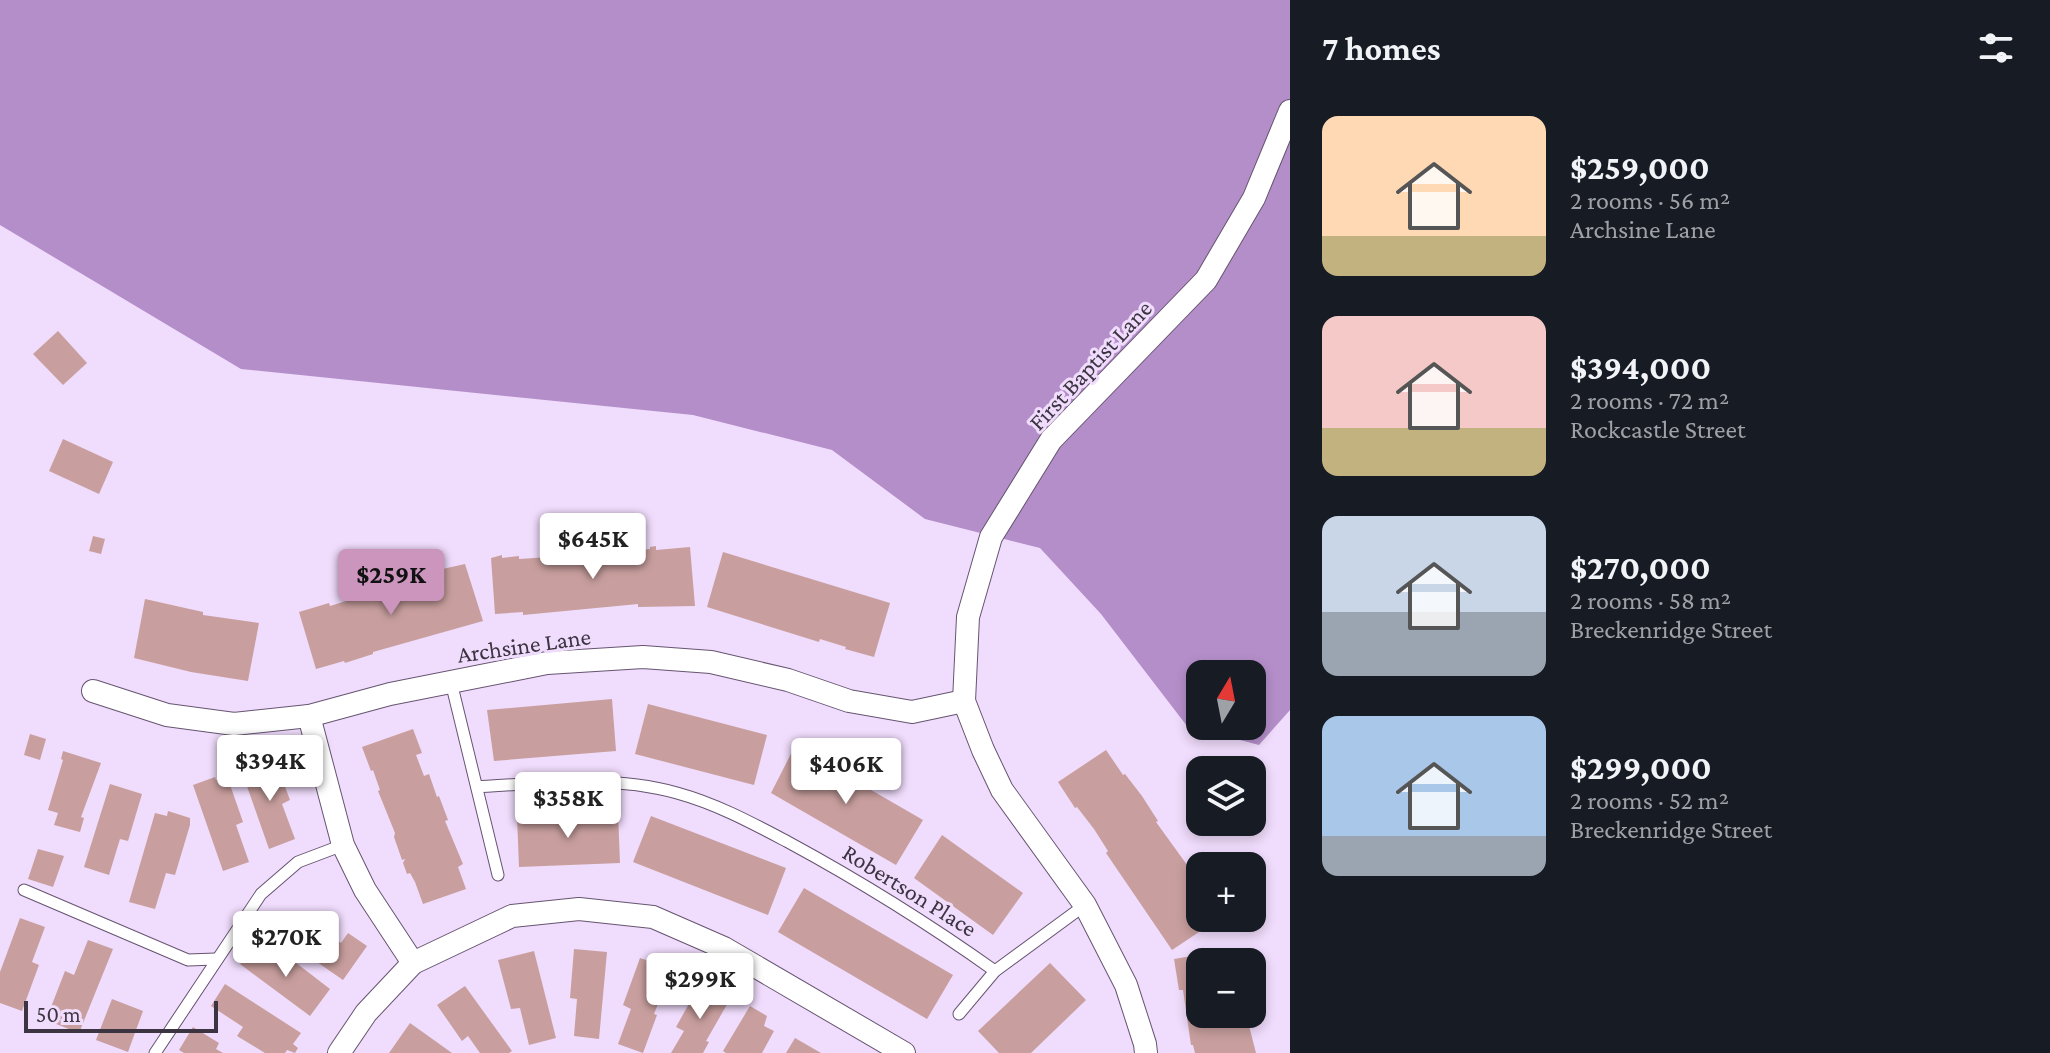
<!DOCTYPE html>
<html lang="en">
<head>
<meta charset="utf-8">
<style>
	:root { --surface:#171b24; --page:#242831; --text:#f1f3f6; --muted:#9ea1a6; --accent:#cb95be }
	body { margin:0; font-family:"Crimson Pro",serif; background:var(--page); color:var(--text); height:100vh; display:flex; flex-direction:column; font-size:30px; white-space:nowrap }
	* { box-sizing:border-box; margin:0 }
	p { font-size:26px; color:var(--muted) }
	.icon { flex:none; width:44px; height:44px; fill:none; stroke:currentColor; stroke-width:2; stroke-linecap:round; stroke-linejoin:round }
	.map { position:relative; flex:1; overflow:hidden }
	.details { display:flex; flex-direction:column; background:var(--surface); width:760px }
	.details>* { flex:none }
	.needle { width:52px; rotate:10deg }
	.fabs { position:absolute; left:1186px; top:660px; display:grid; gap:16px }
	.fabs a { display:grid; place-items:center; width:80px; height:80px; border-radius:16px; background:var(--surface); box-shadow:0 4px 12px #0003; font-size:40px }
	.scale { position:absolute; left:24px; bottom:20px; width:194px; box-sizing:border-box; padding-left:8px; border:4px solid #3c3441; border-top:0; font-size:22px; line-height:28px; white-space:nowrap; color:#3c3441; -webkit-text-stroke:6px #f0dcfc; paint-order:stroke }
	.price { position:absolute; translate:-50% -68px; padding:0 18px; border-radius:8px; background:#fff; color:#222; font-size:26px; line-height:52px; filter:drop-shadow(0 2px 4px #0008) }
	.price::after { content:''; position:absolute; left:50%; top:48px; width:24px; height:18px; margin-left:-12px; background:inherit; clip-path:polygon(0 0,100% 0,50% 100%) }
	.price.on { background:var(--accent); color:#111 }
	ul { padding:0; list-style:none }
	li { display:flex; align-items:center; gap:24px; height:200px; padding:0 32px }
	li span { display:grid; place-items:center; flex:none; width:224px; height:160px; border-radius:16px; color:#555 }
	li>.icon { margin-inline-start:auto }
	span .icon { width:96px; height:96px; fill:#fffc; stroke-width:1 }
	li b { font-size:34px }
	h2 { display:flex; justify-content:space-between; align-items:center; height:96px; padding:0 32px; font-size:34px }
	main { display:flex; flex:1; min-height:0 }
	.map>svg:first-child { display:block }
	.forest { fill:#b48ec9; fill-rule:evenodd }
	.building { fill:#c89f9e }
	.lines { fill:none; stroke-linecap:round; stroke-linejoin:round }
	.lane-casing { stroke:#665470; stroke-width:13 }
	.street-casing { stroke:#665470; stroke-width:24 }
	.lane { stroke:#fff; stroke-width:11 }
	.street { stroke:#fff; stroke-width:22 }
	.labels { text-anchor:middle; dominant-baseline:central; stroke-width:6; stroke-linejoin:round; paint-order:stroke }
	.street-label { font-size:24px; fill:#3c3441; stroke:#f0dcfc }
</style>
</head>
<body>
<main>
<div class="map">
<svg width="1290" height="1053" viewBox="0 0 1290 1053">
	<rect width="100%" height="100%" fill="#f0dcfc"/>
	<path class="forest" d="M0,0h1290v710l-31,35 -72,-19 -86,-112 -61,-66 -115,-29 -93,-69 -139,-35 -452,-46 -241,-144zM1200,674h52v52h-52z"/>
	<g class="building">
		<path d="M58,331l29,32 -24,22 -30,-31z"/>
		<path d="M63,439l50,23 -14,32 -50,-23z"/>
		<path d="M93,536l12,3 -4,15 -12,-3z"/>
		<path d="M622,546l11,2v3l17,-2v-2l6,-1v4l34,-3 5,59 -57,1v-3l-115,11v-3l-28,2 -4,-56 11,-3v3l17,-2v3l30,-2v-3l16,-1v-3h6v2l6,-1v4l17,-1 -1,-3 12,1v-2l17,-1z"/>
		<path d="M723,552l167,51 -16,54 -29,-8 1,-2 -26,-8 -1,3 -112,-35z"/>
		<path d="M465,564l18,57 -110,31v2l-28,9 -1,-2 -28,8 -17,-57 30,-9 1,3 26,-8v-3l27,-8 1,2 54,-19z"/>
		<path d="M145,599l58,13v3l56,8 -11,58 -57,-9 -57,-14z"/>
		<path d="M612,699l4,52 -122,10 -7,-51z"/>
		<path d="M648,704l119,31 -13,50 -119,-31z"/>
		<path d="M413,729l9,24 -6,2 8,21 5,-2 8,23 2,-1 9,24 -3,1 18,43 -5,3 8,22 -43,15 -8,-22 -5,-9 -3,1 -4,-11 2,-4 -3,1 -8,-23 1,-4 -17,-42 2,-1 -7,-20 -2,1 -9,-24z"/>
		<path d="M30,734l16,5 -6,21 -16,-5z"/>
		<path d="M795,746l128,74 -27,45 -125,-72z"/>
		<path d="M1106,750l17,25 2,-1 17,22 16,25 -2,1 34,47 -2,1 12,19v29h20l-48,32 -66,-97 2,-2 -14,-22 -17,-22 -2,1 -17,-26z"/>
		<path d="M63,751l38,12 -20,54 3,1 -4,14 -26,-7 4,-12 -10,-3 15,-50 -2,-1z"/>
		<path d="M275,760l15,40 -8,4 13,35 -26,10 -27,-77z"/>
		<path d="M227,776l16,46 -7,3 13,37 -26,9 -30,-86 22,-8 1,3z"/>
		<path d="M110,784l32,10 -14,47 -8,-2 -11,36 -25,-8z"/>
		<path d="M168,811l22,7v7l-15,50 -9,-2 -11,36 -26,-7 26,-89 12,3z"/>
		<path d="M618,813l2,50 -101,4 -2,-50z"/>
		<path d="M651,816l135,52 -18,47 -135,-53z"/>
		<path d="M942,835l81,58 -30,42 -79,-57z"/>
		<path d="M38,849l26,7 -11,31 -25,-8z"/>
		<path d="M804,888l149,87 -26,44 -149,-87z"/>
		<path d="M304,917l37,26 7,-10 19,13 -24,34 -55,-38z"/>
		<path d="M20,918l25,9 -13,35 7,3 -17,46 -22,-8v-31z"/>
		<path d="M88,940l25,9 -34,84 -33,-13 19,-49 9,4z"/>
		<path d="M257,942l30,23 4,-6 39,30 -20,27 -70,-52z"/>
		<path d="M574,949l33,3 -8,87 -25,-3 3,-37 -7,-1z"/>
		<path d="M1233,949l3,13h-36v52h46l10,39h-61l-2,-8h-2l-8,-55h-4l-5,-31z"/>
		<path d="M534,951l22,87 -27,7 -9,-37 -9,1 -13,-49z"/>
		<path d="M640,958l34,11 -1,4h-3l-16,41 3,1 -14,38 -25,-9 13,-35 -8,-4z"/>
		<path d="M1050,963l36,37 -55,53h-32l-21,-22z"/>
		<path d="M225,984l76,49 -8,11 5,4 -3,5 -8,-3 -2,3h-20l-28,-17 6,-9 -32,-21z"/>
		<path d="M700,984l29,17 -23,40 3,1 -6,11h-32l13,-22 -8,-4z"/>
		<path d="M465,986l47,65 -3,2h-29l-12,-17 -6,5 -25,-36z"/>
		<path d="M112,999l31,12 -15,41 -32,-12z"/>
		<path d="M750,1006l17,10 -3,10 10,5 -12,22h-36l-3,-2z"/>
		<path d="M410,1023l42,30h-63z"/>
		<path d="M193,1027l26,16 -3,6 7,4h-39l-5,-3z"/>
		<path d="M795,1038l26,15h-35z"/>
	</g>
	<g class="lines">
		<g class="lane-casing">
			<g id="lane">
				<path d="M451,682l47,193"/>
				<path d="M477,787c66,-4 136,-12 200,6 40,11 75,30 111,49 72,39 141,82 207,129"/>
				<path d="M24,890l164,70 28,-1"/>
				<path d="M959,1014l36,-43 90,-66"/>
				<path d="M155,1053l106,-159 37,-32 45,-17"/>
			</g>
		</g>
		<g class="street-casing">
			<g id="street">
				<path d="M93,691l74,24 67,9 75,-8 81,-22 157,-31 96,-6 68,5 77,18 61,21 63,11 52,-11"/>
				<path d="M309,716l34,129 22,45 48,73"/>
				<path d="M339,1053l27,-40 47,-50 99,-47 67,-7 74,8 71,31 180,105"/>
				<path d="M1146,1053l-1,-9 -19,-59 -41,-80 -83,-115 -19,-40 -19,-49 4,-84 23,-80 60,-97 155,-160 48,-82 36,-87"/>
			</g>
		</g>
		<use href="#lane" class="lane"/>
		<use href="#street" class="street"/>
	</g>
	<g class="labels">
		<g class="street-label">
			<text transform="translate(1090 365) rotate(-47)">First Baptist Lane</text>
			<text transform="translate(524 645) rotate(-8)">Archsine Lane</text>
			<text transform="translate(910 890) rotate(32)">Robertson Place</text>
		</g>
	</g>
</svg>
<div class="fabs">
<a><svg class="needle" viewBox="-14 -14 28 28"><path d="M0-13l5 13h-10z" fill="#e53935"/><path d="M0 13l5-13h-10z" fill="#9ea1a6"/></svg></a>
<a><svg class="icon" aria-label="layers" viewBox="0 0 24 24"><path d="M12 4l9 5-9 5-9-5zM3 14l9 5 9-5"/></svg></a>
<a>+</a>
<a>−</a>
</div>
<div class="scale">50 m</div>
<b class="price" style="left:593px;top:581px">$645K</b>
<b class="price on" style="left:391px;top:617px">$259K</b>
<b class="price" style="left:270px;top:803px">$394K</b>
<b class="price" style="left:846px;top:806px">$406K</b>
<b class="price" style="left:568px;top:840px">$358K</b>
<b class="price" style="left:286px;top:979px">$270K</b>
<b class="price" style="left:700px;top:1021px">$299K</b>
</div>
<section class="details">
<h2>7 homes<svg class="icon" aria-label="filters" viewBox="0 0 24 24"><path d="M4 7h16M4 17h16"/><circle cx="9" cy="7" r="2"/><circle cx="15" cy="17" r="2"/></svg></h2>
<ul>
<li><span style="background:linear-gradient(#ffd9b3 75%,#c2b280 0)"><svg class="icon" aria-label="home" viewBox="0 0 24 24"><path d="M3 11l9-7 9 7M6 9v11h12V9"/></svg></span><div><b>$259,000</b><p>2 rooms · 56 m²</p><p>Archsine Lane</p></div></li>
<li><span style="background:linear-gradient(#f6c9c9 70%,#c2b280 0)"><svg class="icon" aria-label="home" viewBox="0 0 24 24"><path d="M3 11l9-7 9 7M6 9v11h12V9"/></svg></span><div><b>$394,000</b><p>2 rooms · 72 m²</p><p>Rockcastle Street</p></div></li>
<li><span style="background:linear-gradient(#c9d6e8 60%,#9aa5b1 0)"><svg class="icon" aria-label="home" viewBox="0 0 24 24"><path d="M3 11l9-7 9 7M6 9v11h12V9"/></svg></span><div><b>$270,000</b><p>2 rooms · 58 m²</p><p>Breckenridge Street</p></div></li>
<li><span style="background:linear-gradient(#a9c7e8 75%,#9aa5b1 0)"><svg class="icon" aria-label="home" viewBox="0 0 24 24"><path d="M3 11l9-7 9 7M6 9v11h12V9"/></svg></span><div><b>$299,000</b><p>2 rooms · 52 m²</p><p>Breckenridge Street</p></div></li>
</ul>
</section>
</main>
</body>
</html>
